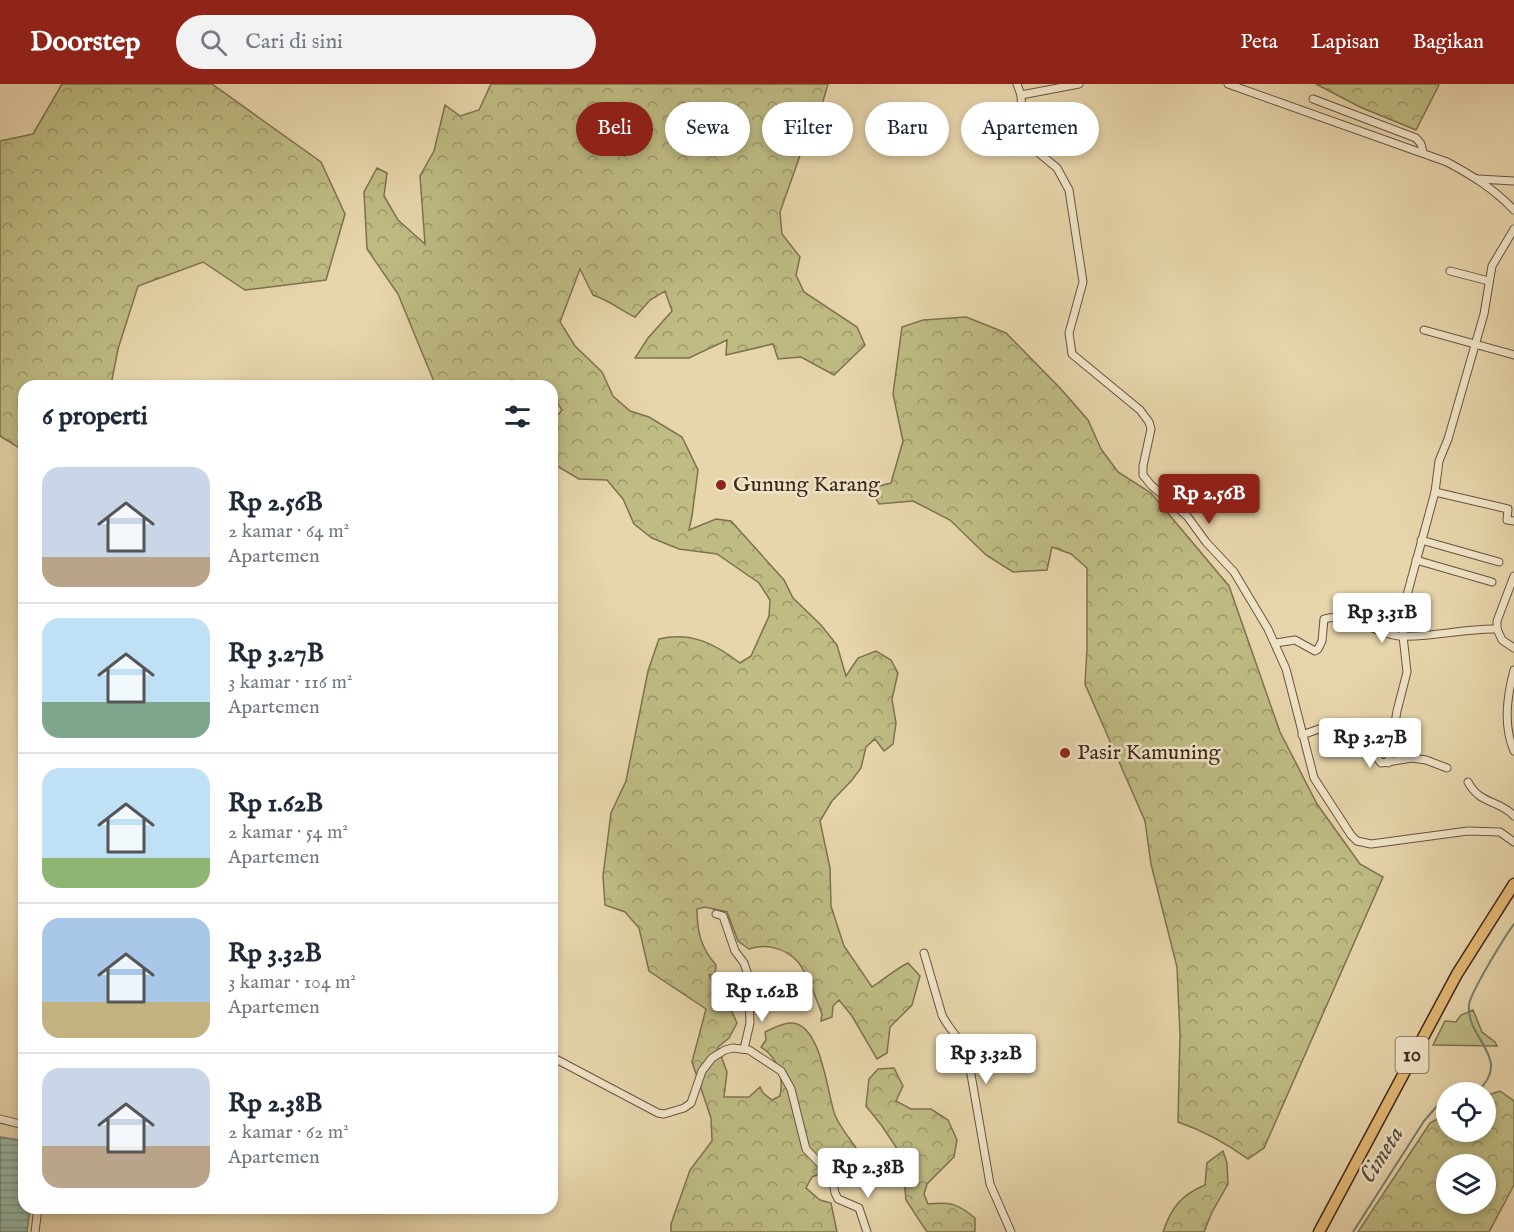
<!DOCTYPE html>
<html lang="id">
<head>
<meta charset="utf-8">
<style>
	:root { --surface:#fff; --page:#f2f2f3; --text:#1f2937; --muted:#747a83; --line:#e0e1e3; --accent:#8f2418 }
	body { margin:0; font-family:"IM FELL English",serif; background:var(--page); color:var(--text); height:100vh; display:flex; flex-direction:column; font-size:22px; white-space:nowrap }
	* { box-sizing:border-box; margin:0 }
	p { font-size:20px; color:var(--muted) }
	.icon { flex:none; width:33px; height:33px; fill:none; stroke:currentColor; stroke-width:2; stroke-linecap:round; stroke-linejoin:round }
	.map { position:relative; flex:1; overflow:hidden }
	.panel { position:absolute; left:18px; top:296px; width:540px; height:834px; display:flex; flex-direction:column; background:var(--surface); border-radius:18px; box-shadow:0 3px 9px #0003 }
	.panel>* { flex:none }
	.hud { position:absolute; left:576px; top:18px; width:570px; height:54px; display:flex; gap:12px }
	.fabs { position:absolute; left:1436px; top:998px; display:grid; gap:12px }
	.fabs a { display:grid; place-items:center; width:60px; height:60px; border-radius:50%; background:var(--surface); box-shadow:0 3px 9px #0003; font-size:30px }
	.price { position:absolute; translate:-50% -51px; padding:0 14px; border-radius:6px; background:#fff; color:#222; font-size:20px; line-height:39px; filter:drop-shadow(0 2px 3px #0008) }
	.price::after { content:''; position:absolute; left:50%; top:36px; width:18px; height:14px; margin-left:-9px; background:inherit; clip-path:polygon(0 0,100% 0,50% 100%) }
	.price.active { background:var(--accent); color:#fff }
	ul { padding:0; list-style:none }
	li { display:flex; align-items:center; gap:18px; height:150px; padding:0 24px }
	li+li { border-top:2px solid var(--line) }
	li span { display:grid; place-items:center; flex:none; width:168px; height:120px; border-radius:18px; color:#555 }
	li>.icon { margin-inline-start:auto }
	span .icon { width:72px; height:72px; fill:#fffc; stroke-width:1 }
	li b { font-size:26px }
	h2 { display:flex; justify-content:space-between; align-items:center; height:72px; padding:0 24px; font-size:26px }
	.chip { padding:0 21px; border-radius:27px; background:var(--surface); box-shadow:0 3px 9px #0003; font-size:21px; line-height:54px }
	.chip.active { background:var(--accent); color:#fff }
	header { display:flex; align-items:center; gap:36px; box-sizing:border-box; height:84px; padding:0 30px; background:var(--accent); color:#fff }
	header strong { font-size:28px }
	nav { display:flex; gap:33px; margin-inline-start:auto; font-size:21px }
	.search { width:420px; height:54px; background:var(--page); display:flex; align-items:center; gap:15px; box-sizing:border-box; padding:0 21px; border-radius:33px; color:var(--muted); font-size:22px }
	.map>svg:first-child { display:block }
	.grass { fill:#bebb83; stroke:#7f7150; stroke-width:1.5 }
	.forest { fill:url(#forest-crowns); stroke:#7f7150; stroke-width:1.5; fill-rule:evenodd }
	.water { fill:url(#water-rules); stroke:#747f71; stroke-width:1.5 }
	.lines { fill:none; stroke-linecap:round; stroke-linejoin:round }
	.stream { stroke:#747f71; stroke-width:2 }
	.minor-casing { stroke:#6a5240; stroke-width:9 }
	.highway-casing { stroke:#40271d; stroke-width:13 }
	.minor { stroke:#efe4c8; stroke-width:7 }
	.highway { stroke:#e4ba76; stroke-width:10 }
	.poi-dot { fill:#8f2418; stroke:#efe4c8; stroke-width:2 }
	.labels { text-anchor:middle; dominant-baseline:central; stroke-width:5; stroke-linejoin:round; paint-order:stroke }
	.shield { fill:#efe4c8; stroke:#746050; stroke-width:1.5 }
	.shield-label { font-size:21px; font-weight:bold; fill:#40271d }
	.poi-label { font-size:22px; fill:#40271d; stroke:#efe4c8; text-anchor:start }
	.water-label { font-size:24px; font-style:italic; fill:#564c40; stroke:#efe4c8 }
</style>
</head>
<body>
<header>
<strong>Doorstep</strong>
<div class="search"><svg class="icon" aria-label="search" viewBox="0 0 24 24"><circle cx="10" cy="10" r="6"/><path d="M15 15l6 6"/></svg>Cari di sini</div>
<nav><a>Peta</a><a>Lapisan</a><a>Bagikan</a></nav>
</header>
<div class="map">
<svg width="1514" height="1148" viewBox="0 0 1514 1148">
	<defs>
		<pattern id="forest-crowns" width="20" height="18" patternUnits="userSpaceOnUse" patternTransform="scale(1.5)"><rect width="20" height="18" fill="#bebb83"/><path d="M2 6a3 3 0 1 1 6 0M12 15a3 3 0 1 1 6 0" fill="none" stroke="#9c986b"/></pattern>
		<pattern id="water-rules" width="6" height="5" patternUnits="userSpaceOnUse" patternTransform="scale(1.5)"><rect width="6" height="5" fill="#97b9a9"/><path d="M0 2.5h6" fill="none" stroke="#7d9689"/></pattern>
	</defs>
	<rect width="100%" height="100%" fill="#e7d5ab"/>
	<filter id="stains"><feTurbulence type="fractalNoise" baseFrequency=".00333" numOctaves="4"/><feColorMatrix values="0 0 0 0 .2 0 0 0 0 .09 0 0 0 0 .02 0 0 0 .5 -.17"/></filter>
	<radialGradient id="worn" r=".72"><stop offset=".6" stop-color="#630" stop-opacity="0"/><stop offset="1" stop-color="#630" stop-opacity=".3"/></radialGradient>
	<path class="grass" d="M1473,926l9,22 13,10 2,4 -64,-1 12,-24 11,1 5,-7z"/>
	<g class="forest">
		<path d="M62,0h150l109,78 24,52 -19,66 -81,10 -42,-28 -65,24 -20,63 -7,36 -87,1v65l-24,-15v-295l33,-7z"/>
		<path d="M491,0h337l-7,24 -18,39 -23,65 2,22 18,23 -4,18 8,17 53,35 8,18 -31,30 -33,-18 -23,2 -5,-15 -47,11 1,-15 -38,18h-54l13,-20 24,-27 -7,-20 -15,9 -15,17c-15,-7 -26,-17 -42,-22l-13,-26 -20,53 15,24 27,26 11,24 17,15 19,6 33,20 16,33 -6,46 -3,14 27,-11 15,2 53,59 9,18 28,27 16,20 9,31 12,-18 18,-7 15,9 7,13 -6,26 4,24 -3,21 -9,7 -9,-12 -9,8 -5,21 -9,12 -20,21 -12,20 10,47 1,38 13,40 28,41c13,-8 23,-18 36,-24l12,13 -8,29 -22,22 -3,26 -10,6 -25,-43 -13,-16 -6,6 -1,11 -11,4 1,-7c-5,-13 -16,-44 -25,-53 -12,-13 -33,-18 -48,-12l-11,-8 -11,-29 -22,-5 -8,2c0,23 4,39 19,56l-1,9 -6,1 15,29 8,8 5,11 -8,15 -11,9 9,25 -3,25h25l11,-10 3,6 9,7 8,-4c4,-19 -2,-38 -19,-49l5,-7 -1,-8c8,-4 19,-10 27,-9 30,2 35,71 43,92 7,17 19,27 27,43l-16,25 -8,2 -8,-16 -18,8 -6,11 14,12 11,3 6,29h-166v-8l19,-54 22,-29 -1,-23 -19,-56 14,-53 -57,-38 -10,-43 -14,-16 -20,-7 -2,-29 8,-63 15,-32 22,-110 11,-32c32,-8 56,5 81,24l11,-7 18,-40 1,-16 -11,-17 -42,-29 -38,-5 -27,-11 -18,-14 -11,-25 -16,-19 -28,-1 -27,-16v-41l10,-12 -10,-15v-9l-22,-1 -18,-5 -16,5 -58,1 -3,-2 -37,-90 -31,-45 -3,-57 13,-24 10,5 -3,23 14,24 27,24 -5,-68 14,-25 11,-46 15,11 19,-6z"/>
		<path d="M1316,0h122l1,1 -23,45 -56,-23z"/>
		<path d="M966,233l40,16 54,55 28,32 13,29 17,23 33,21 78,93 51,146 37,72 43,60 23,13 -119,271 -16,11c-22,-16 -44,-28 -70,-37l2,-87 -3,-68 -26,-103 -6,-43 -60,-137 2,-36v-80l-16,-14 -19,-7 -5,23 -34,2 -27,-17 -36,-35 -37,-19 -34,3 -9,-16 21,-5 12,-42 -10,-47 9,-67 21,-7z"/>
		<path d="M894,984l9,18 -7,15 15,8h20l17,11 9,20 -3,17 -27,27 -3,10 4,10c22,-2 29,-1 47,14v14h-48l-21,-32 -4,-44 -20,-30 -16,-20 3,-27 9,-10z"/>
		<path d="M1500,1007l14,10v84l-25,47h-131l72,-109 16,-9v17h39v-35zM1446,1080h39v39h-39z"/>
		<path d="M1223,1067l4,12 1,21 -16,28 -8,20h-41c8,-24 18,-37 42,-47l2,-22z"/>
	</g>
	<path class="water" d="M0,1053l24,4v67h6l-3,24h-27z"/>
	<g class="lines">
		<g class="stream">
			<path d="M1477,1008c37,-34 -11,-52 -8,-87 1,-12 36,-69 45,-81"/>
			<path d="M1353,1148l71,-111 13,-15 9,-1"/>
		</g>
		<g class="minor-casing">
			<g id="minor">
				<path d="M1017,0l4,11 2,45 34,28 12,22 14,92 -14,51 3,21 68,56 9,12 2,7 -8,37v9l8,10 36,31 19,26 28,30 34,57 18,40 28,109 37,57 6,6 14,3 97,-13 32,1 14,10"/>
				<path d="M1228,0l219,78c26,14 47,27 67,48"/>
				<path d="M1021,11l58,-11"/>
				<path d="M1313,15l103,39 5,6 2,8"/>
				<path d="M1478,95l36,2"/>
				<path d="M1450,187l39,10"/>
				<path d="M1424,246l90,25"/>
				<path d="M1435,408l73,17 -1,11 7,1"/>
				<path d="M1421,456l78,22"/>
				<path d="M1416,476l76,22"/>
				<path d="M1497,545v-8l17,-45"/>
				<path d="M1276,559l19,-3 20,11 3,-2 4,-8 2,-22c28,-8 48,14 75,17 33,2 65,-8 98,-7l5,11 12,8"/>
				<path d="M1514,586c-7,27 -11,55 0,81"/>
				<path d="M1302,651l31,-11 42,31 6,8 31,-5 14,2 21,8"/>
				<path d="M1388,679l9,-52 10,-39 -4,-36 4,-41 28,-103 4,-31 9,-22 36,-125 8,-48 22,-37"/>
				<path d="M1468,698c12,23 32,18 46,34"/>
				<path d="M716,830l7,2 12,35 9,12 4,12 2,48 -6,26"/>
				<path d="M924,869l18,62c7,15 21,26 26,42l22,127 21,48"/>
				<path d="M552,973l106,56 6,1 20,-6 7,-5 11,-32 10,-13 13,-8 8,-2 16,2 32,21 10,18 15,60 19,20 8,13 2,11 3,6 21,9 8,24"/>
				<path d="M0,1035l24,6"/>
				<path d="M35,1148l3,-24"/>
			</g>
		</g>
		<g class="highway-casing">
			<path id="highway" d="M1319,1148l138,-258 57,-90"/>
		</g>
		<use href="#minor" class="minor"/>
		<use href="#highway" class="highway"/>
	</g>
	<g class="poi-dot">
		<circle cx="721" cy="401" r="6"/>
		<circle cx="1065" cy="669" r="6"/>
	</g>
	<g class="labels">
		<rect class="shield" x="1395.5" y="953" width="33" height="36" rx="4.5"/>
		<g class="shield-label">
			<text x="1412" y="971">10</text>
		</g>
		<g class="poi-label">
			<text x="733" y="401">Gunung Karang</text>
			<text x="1077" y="669">Pasir Kamuning</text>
		</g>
		<g class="water-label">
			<text transform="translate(1382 1071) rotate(-58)">Cimeta</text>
		</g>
	</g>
	<rect width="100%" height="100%" filter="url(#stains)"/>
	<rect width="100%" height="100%" fill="url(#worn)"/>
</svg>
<div class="fabs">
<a><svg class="icon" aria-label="locate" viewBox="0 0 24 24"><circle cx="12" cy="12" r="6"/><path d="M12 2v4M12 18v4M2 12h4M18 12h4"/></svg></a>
<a><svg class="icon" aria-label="layers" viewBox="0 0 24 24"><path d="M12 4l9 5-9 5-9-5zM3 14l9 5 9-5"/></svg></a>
</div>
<b class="price active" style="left:1209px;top:441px">Rp 2.56B</b>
<b class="price" style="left:1382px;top:560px">Rp 3.31B</b>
<b class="price" style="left:1370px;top:685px">Rp 3.27B</b>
<b class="price" style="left:762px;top:939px">Rp 1.62B</b>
<b class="price" style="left:986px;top:1001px">Rp 3.32B</b>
<b class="price" style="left:868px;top:1115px">Rp 2.38B</b>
<div class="hud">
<a class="chip active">Beli</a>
<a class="chip">Sewa</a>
<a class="chip">Filter</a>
<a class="chip">Baru</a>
<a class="chip">Apartemen</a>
</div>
<section class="panel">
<h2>6 properti<svg class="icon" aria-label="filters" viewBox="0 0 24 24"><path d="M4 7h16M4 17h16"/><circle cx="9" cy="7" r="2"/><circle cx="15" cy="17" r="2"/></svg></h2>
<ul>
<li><span style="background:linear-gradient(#c9d6e8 75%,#b9a48a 0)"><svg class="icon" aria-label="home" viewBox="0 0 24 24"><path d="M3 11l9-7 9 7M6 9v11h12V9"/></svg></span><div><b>Rp 2.56B</b><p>2 kamar · 64 m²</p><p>Apartemen</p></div></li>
<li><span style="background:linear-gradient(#bfe0f5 70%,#7fa58c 0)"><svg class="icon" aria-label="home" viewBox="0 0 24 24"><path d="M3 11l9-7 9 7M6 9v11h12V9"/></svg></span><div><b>Rp 3.27B</b><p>3 kamar · 116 m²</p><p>Apartemen</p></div></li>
<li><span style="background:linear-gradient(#bfe0f5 75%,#8fb573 0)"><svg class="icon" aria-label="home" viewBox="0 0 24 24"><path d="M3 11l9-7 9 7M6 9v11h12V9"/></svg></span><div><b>Rp 1.62B</b><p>2 kamar · 54 m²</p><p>Apartemen</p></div></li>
<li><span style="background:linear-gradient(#a9c7e8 70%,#c2b280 0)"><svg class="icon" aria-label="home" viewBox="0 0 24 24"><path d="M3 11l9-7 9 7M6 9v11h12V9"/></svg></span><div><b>Rp 3.32B</b><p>3 kamar · 104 m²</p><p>Apartemen</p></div></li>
<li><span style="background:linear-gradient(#c9d6e8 65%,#b9a48a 0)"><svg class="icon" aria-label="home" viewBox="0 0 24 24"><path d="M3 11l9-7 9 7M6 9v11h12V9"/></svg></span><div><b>Rp 2.38B</b><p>2 kamar · 62 m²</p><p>Apartemen</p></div></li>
</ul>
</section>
</div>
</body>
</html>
